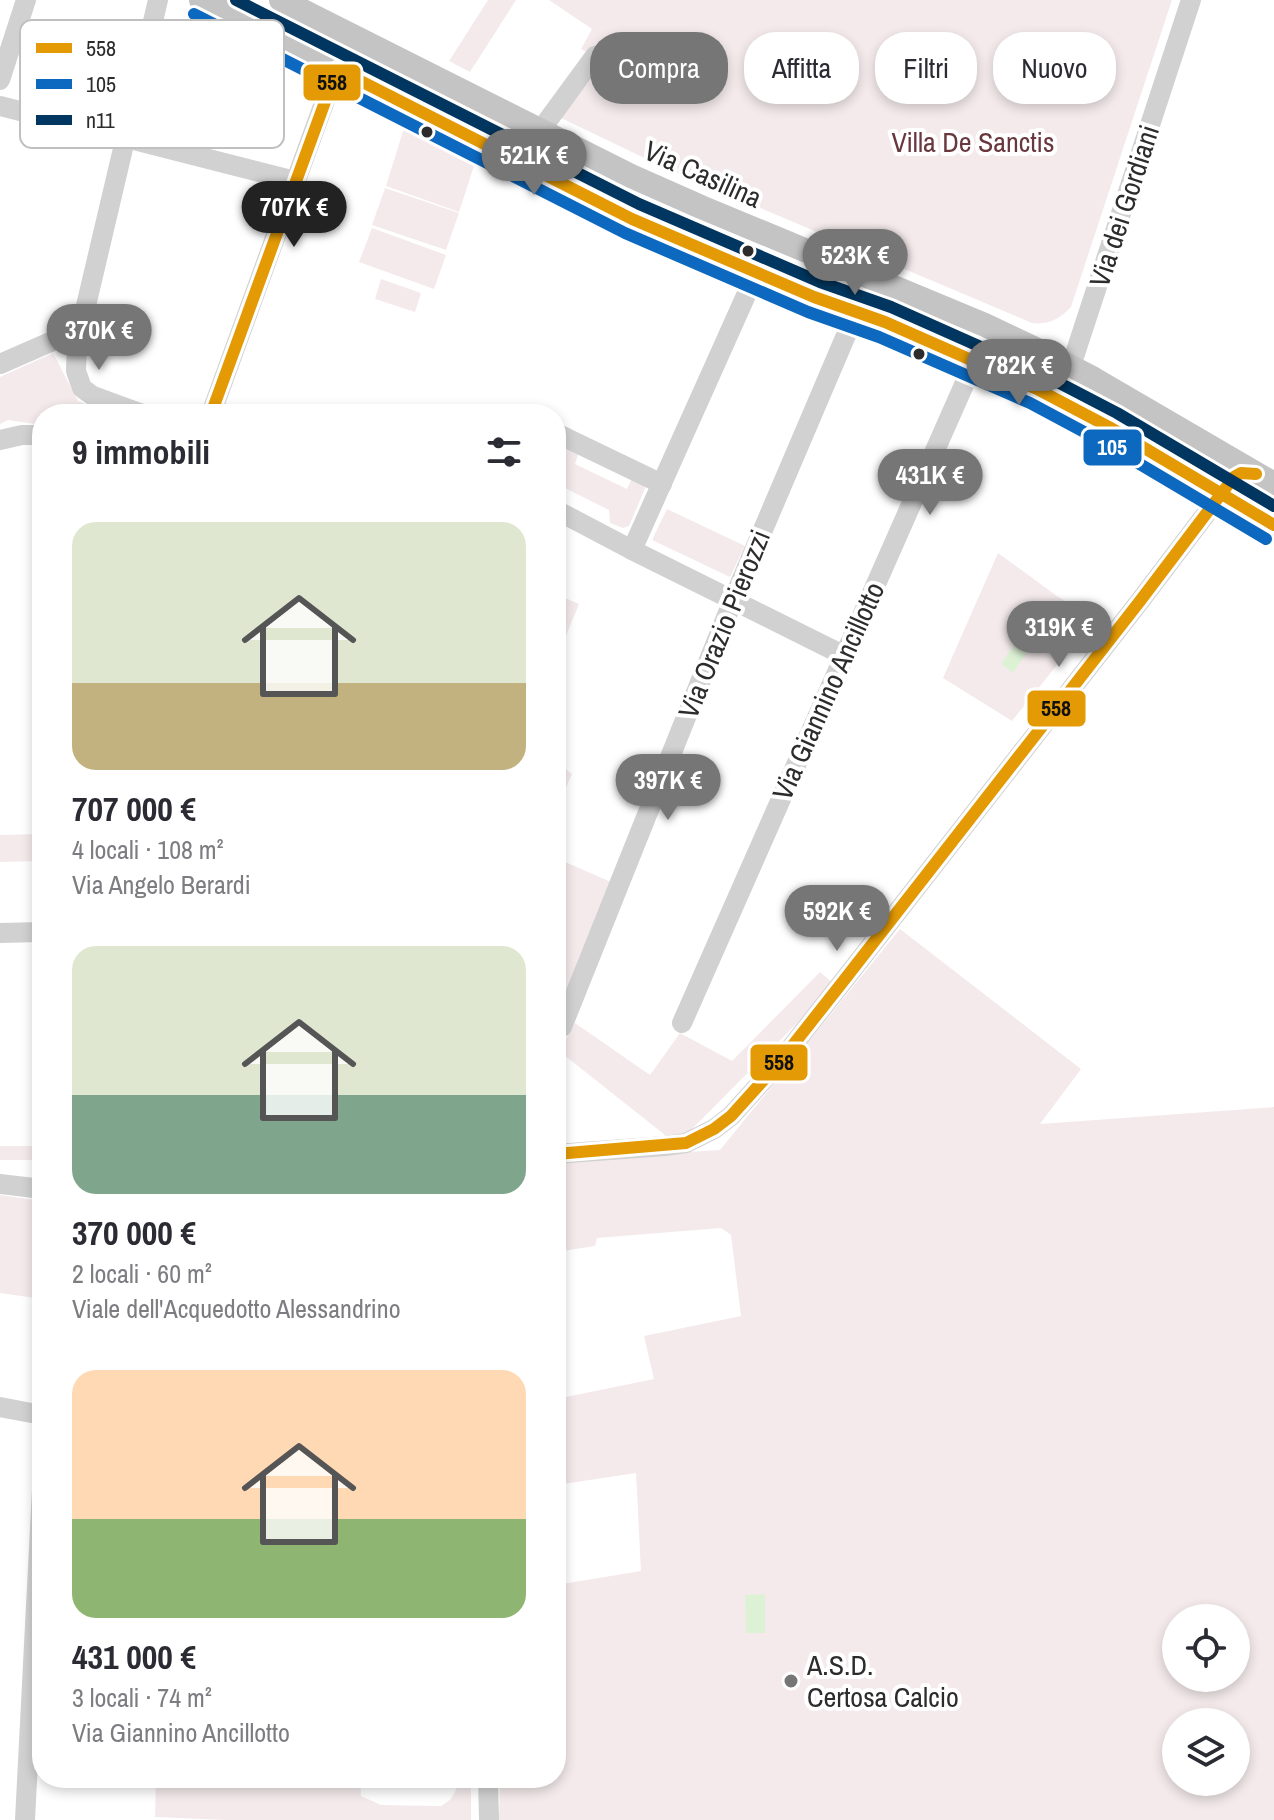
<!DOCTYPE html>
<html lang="it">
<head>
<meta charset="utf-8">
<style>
	:root { --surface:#fff; --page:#f2f2f3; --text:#2b2b33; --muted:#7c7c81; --accent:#767676 }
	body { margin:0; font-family:"Archivo Narrow",sans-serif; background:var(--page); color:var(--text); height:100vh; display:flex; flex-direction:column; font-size:30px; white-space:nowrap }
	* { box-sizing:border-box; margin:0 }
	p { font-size:26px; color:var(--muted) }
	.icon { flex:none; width:44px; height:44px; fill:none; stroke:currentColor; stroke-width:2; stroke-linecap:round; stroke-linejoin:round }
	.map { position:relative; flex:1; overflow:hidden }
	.details { position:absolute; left:32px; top:404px; width:534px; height:1384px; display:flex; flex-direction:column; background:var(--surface); border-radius:32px; box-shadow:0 4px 12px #0003 }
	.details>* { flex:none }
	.hud { position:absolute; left:590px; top:32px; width:564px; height:72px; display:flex; gap:16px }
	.fabs { position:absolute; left:1162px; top:1604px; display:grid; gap:16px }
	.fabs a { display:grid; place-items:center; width:88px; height:88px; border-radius:50%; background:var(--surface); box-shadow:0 4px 12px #0003; font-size:40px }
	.price { position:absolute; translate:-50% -68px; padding:0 18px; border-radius:28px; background:var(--accent); color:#fff; font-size:26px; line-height:52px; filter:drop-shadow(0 2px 4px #0008) }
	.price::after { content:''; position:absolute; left:50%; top:48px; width:24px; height:18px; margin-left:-12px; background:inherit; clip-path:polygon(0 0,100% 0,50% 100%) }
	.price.selected { background:#222; color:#fff }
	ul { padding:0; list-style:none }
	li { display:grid; align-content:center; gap:16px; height:424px; padding:0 40px }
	li span { display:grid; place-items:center; height:248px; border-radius:24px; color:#555 }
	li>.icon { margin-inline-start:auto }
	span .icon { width:144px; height:144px; fill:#fffc; stroke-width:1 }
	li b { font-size:34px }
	h2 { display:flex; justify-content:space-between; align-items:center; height:96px; padding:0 40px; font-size:34px }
	.pill { padding:0 28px; border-radius:32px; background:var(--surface); box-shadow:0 4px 12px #0003; font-size:28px; line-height:72px }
	.pill.selected { background:var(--accent); color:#fff }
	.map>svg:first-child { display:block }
	.green { fill:#f4eaec; fill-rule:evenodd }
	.water { fill:#ddf2d5 }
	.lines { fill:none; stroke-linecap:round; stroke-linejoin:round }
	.minor { stroke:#d1d1d1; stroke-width:20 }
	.major { stroke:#c4c4c4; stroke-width:24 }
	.bus-1-casing { stroke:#fff; stroke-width:18 }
	.bus-2-casing { stroke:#fff; stroke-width:18 }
	.bus-3-casing { stroke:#fff; stroke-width:18 }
	.bus-1 { stroke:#e39a04; stroke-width:12 }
	.bus-2 { stroke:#0c69bf; stroke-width:12 }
	.bus-3 { stroke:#00365f; stroke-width:12 }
	.bus-dot { fill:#2c2c2c; stroke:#fff; stroke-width:3 }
	.poi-dot { fill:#767676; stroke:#fff; stroke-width:3 }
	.labels { text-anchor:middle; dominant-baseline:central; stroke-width:8; stroke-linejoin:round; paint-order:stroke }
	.park-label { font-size:28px; fill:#69383e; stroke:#fff }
	.street-label { font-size:28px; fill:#2c2c2c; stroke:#fff }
	.poi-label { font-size:28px; fill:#2c2c2c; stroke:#fff; text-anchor:start }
	.key { fill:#fff; stroke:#c0c0c0; stroke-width:2 }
	.key-label { font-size:22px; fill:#2c2c2c }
	.line-badge { stroke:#fff; stroke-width:3 }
	.badge-label { font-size:22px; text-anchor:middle; font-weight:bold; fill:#fff }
	.pale-badge-label { font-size:22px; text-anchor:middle; font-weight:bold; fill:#111 }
</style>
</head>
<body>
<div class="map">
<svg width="1274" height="1820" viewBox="0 0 1274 1820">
	<rect width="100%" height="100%" fill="#fff"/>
	<g class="green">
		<path d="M488,0h28l-46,72 -21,-11z"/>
		<path d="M549,0h623l-101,307c-11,12 -22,18 -39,16l-371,-157 -100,-48 44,-57 -24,-12 11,-20z"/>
		<path d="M404,128l70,38 -15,46 -73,-26z"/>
		<path d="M385,188l74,25 -13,37 -74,-25z"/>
		<path d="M372,228l74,27 -12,34 -75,-27z"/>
		<path d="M381,279l40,14 -6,19 -40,-13z"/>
		<path d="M53,353l25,48 34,13h-70v11l-34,-5 -8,4v-47z"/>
		<path d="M565,445l14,7 -4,12 52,25 5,-11 14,8 -17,40 -6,2 -13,-5 -1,-13 -50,-25v13l-3,-2v-32z"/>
		<path d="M667,509l78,37 -15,31 -78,-37z"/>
		<path d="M998,553l59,43 37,23 -82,102 -69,-43z"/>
		<path d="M556,594l23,10 -21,51 -2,-1z"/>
		<path d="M556,761l16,13 -16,36z"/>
		<path d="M42,834v27l-42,1v-27z"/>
		<path d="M556,858l55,24 -55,138z"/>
		<path d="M900,929l181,140 -41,55 234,-17v713h-775l1,-42h56v-193l85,-14 -5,-98 -73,11 2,21h-9v-106l98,-20 -10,-43 97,-20 -10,-81 -10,-7 -124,10 -2,8 -39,6v-92l164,-10zM1176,1618h60v60h-60zM1176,1722h60v60h-60z"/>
		<path d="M820,972l15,13 -150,151 -15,3 -111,-88 16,-28 75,52 30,-42 52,28z"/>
		<rect x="0" y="1146" width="42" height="14"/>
		<path d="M0,1195l42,6v98l-42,-6z"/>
		<path d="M156,1778h204l1,18 20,9 60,1 9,-6 6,-10v-12h15v42h-246l-70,-3z"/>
	</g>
	<g class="water">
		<path d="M1018,639l12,9 -17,25 -12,-9z"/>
		<path d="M765,1594v39h-19l-1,-38z"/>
	</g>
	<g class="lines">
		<g class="minor">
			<path d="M0,80l26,-80"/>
			<path d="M0,106l295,75"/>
			<path d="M540,131l55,-75"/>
			<path d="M823,300c12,-3 21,-24 16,-36"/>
			<path d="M71,333l6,8 -1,30 6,17 11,8 49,18"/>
			<path d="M0,364l71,-31 10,-6 77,-327"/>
			<path d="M1071,366l120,-366"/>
			<path d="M211,414l120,-330 21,-47"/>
			<path d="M556,433l106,51"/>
			<path d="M0,440l22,-5h20"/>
			<path d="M556,510l76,40 124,-277"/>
			<path d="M632,550l211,105"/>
			<path d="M0,933l42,-1"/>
			<path d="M682,1023l293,-663"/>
			<path d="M562,1027l171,-427 134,-314 10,-5"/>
			<path d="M556,1154l109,-8 21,-3 28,-14 17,-13 47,-52 67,-85 295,-378 94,-124 7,-4 17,2"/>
			<path d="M0,1184l42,5"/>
			<path d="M0,1407l42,8"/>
			<path d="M488,1778l1,42"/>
			<path d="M25,1820l17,-331"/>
		</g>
		<g class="major">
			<path d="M201,0l285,146 146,73 182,78 71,25 152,67 72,38 165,98"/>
			<path d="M281,0l350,176 70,31 284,118 59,28 50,26 180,105"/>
		</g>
		<g class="bus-1-casing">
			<g id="bus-1">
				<path d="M211,414l126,-345 295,150 182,78 71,25 152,67 72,38 165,98"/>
				<path d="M556,1154l130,-11 28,-14 17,-13 47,-52 67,-85 295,-378 94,-124 7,-4 15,1"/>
			</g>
		</g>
		<g class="bus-2-casing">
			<path id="bus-2" d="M194,14l431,219 183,79 71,25 151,66 71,38 165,98"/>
		</g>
		<g class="bus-3-casing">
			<path id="bus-3" d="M236,0l403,204 181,78 71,25 153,68 73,38 157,93"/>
		</g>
		<use href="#bus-1" class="bus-1"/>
		<use href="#bus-2" class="bus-2"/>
		<use href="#bus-3" class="bus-3"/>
	</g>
	<g class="bus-dot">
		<circle cx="427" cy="132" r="7"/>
		<circle cx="748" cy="251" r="7"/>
		<circle cx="919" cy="354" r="7"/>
	</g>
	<circle class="poi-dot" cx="791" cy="1681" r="8"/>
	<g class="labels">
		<g class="park-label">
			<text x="973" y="142">Villa De Sanctis</text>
		</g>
		<g class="street-label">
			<text transform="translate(703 174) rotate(24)">Via Casilina</text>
			<text transform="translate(1124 206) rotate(-72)">Via dei Gordiani</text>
			<text transform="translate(724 624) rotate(-68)">Via Orazio Pierozzi</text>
			<text transform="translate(828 691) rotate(-66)">Via Giannino Ancillotto</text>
		</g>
		<g class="poi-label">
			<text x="807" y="1665">A.S.D.<tspan x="807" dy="32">Certosa Calcio</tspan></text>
		</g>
	</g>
	<rect x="20" y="20" width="264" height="128" rx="12" class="key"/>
	<rect x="36" y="43" width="36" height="10" fill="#e39a04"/>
	<rect x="36" y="79" width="36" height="10" fill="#0c69bf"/>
	<rect x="36" y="115" width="36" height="10" fill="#00365f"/>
	<g class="key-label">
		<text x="86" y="56">558</text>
		<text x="86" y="92">105</text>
		<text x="86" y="128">n11</text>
	</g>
	<g class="line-badge">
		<rect x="302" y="63" width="60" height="39" rx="8" fill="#e39a04"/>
		<rect x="1082" y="428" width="61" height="39" rx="8" fill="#0c69bf"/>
		<rect x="1026" y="689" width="61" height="39" rx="8" fill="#e39a04"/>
		<rect x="749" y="1043" width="60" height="39" rx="8" fill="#e39a04"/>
	</g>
	<g class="badge-label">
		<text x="1112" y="455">105</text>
	</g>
	<g class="pale-badge-label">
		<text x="332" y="90">558</text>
		<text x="1056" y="716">558</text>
		<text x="779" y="1070">558</text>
	</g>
</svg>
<div class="fabs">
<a><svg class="icon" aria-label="locate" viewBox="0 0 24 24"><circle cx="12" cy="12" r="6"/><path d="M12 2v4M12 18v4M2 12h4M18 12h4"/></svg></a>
<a><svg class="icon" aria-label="layers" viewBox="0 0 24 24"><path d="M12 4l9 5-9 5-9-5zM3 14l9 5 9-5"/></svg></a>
</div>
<b class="price" style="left:534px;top:197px">521K €</b>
<b class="price selected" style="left:294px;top:249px">707K €</b>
<b class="price" style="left:855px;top:297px">523K €</b>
<b class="price" style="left:99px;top:372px">370K €</b>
<b class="price" style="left:1019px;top:407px">782K €</b>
<b class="price" style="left:930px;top:517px">431K €</b>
<b class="price" style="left:1059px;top:669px">319K €</b>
<b class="price" style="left:668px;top:822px">397K €</b>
<b class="price" style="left:837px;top:953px">592K €</b>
<div class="hud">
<a class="pill selected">Compra</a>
<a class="pill">Affitta</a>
<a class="pill">Filtri</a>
<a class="pill">Nuovo</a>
</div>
<section class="details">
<h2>9 immobili<svg class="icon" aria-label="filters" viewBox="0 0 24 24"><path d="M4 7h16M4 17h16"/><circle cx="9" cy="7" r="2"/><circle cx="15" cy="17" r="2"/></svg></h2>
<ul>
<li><span style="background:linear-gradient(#dfe7d0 65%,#c2b280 0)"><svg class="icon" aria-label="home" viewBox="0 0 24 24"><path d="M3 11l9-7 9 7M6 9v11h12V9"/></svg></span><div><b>707 000 €</b><p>4 locali · 108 m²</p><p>Via Angelo Berardi</p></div></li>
<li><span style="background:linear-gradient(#dfe7d0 60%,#7fa58c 0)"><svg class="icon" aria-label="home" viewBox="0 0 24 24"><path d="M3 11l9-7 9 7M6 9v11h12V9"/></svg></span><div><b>370 000 €</b><p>2 locali · 60 m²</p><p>Viale dell'Acquedotto Alessandrino</p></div></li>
<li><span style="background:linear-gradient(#ffd9b3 60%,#8fb573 0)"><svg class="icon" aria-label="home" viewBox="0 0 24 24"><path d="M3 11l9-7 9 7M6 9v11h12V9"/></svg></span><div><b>431 000 €</b><p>3 locali · 74 m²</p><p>Via Giannino Ancillotto</p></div></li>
</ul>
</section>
</div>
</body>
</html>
